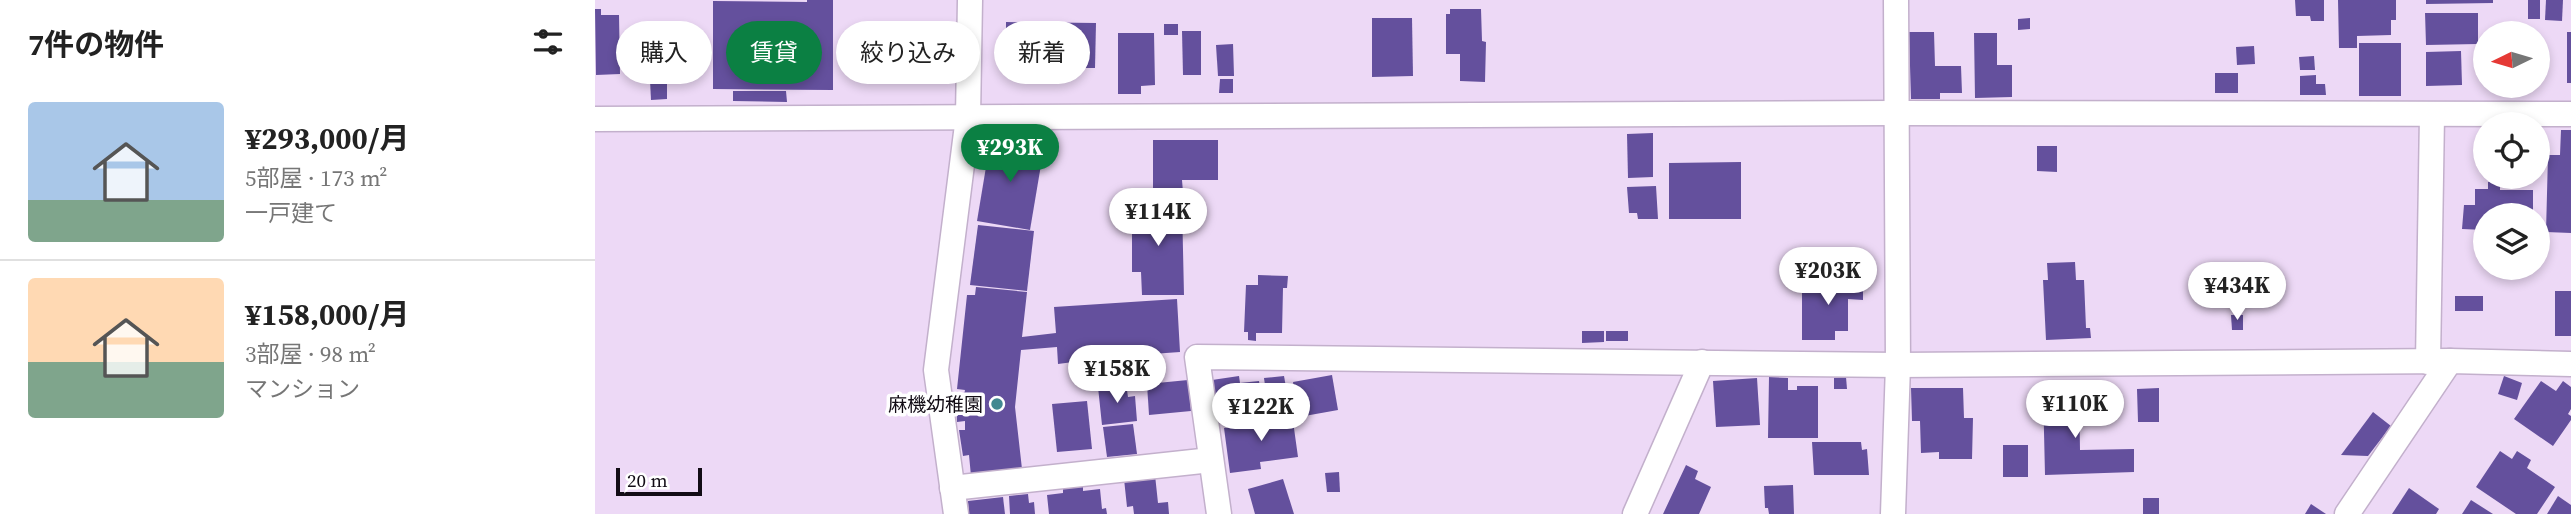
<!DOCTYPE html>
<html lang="ja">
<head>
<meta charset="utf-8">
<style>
	:root { --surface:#fff; --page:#f2f2f2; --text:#222; --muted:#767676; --line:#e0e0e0; --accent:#0b8043 }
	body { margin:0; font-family:"Source Serif 4","Noto Sans JP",serif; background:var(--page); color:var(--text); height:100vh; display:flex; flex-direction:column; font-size:26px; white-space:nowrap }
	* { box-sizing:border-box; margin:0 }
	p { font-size:23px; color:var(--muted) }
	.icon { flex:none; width:38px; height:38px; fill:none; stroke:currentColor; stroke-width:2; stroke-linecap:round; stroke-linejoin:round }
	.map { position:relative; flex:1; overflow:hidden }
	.panel { display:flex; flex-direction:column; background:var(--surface); width:595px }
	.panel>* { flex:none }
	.guide { position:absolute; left:21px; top:21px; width:665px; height:63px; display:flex; gap:14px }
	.needle { width:46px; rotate:265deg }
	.buttons { position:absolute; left:1878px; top:21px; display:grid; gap:14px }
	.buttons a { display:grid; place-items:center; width:77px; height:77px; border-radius:50%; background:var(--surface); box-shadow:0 4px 10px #0003; font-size:35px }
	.scale { position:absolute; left:21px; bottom:18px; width:86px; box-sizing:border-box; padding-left:7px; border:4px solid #120c15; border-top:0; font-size:19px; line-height:24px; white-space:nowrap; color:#120c15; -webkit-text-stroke:5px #fff; paint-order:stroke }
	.price { position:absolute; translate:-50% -60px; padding:0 16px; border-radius:24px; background:#fff; color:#222; font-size:23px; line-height:46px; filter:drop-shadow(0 2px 4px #0008) }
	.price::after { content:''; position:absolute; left:50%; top:42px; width:21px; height:16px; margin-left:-10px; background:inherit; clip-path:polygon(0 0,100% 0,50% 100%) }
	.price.selected { background:var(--accent); color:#fff }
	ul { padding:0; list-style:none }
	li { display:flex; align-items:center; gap:21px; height:175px; padding:0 28px }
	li+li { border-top:2px solid var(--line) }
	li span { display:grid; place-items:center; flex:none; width:196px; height:140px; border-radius:7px; color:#555 }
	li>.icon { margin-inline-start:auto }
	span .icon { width:84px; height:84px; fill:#fffc; stroke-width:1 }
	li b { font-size:30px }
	h2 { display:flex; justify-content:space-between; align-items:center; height:84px; padding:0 28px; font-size:30px }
	.pill { padding:0 24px; border-radius:32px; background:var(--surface); box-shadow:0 4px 10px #0003; font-size:24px; line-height:63px }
	.pill.selected { background:var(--accent); color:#fff }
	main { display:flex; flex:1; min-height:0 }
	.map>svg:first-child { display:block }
	.building { fill:#64509d }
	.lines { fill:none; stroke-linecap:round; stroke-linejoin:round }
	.minor-casing { stroke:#c3b0cc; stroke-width:27 }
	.minor { stroke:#fff; stroke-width:24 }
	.poi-dot { fill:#418891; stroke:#fff; stroke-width:2.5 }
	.labels { text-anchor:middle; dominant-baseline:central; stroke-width:7; stroke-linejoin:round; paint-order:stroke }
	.poi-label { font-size:19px; fill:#120c15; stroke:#fff; text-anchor:end }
</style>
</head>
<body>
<main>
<section class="panel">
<h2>7件の物件<svg class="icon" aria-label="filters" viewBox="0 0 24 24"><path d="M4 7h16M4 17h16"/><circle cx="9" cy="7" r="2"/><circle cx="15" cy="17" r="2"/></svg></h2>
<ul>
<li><span style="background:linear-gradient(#a9c7e8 70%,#7fa58c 0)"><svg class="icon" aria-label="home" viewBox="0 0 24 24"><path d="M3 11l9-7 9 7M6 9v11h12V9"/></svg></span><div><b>¥293,000/月</b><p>5部屋 · 173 m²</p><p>一戸建て</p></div></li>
<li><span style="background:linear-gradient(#ffd9b3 60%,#7fa58c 0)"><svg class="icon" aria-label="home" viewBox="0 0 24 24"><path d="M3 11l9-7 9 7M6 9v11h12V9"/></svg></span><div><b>¥158,000/月</b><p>3部屋 · 98 m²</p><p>マンション</p></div></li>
</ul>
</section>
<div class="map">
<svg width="1976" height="514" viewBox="0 0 1976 514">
	<rect width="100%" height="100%" fill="#edd9f6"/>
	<g class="building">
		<path d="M212,0h26v90l-120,-1v-88l94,1z"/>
		<path d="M1700,0h29v21h-13l-1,-5h-14z"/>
		<path d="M1743,0h58v20h-5v15l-34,1v12h-18z"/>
		<path d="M1831,0h67v3l-67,1z"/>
		<rect x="1933" y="0" width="12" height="19"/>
		<path d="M1951,0h17l-1,21 -17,-1z"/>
		<path d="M0,9h6v6h18l1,59 -24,1z"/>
		<path d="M855,9h31l1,32 4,1 -1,40 -25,-1v-27h-14v-40h4z"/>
		<path d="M1830,13h53v31l-52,1z"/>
		<path d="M777,18h40l1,58 -41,1z"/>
		<path d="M1435,18v11l-12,1v-11z"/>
		<path d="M85,21l1,39h-12v7h-19v-45z"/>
		<path d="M411,22l90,1 -1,45h-89z"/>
		<rect x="569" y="24" width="14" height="11"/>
		<path d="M587,31h19v44h-18z"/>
		<path d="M1314,32h25l1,34h26l1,27h-22v6h-29z"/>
		<rect x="1972" y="32" width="4" height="51"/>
		<path d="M523,33h36l1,52 -14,1v8h-23z"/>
		<path d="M1379,33h23v32h15v32l-37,1z"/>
		<rect x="1764" y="43" width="42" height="53"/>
		<path d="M638,44l1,32h-16l-2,-31z"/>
		<path d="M1659,46l1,18 -18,1 -1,-18z"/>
		<path d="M1866,51l1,34 -36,1v-34z"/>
		<path d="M1719,56l1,14h-15l-1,-13z"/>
		<rect x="1620" y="73" width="23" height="20"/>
		<path d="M1721,75v9h9l1,11h-26v-19z"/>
		<path d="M625,79h13v14h-14z"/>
		<path d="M55,80h17v19l-16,1z"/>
		<path d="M138,91h53l1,11 -54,-1z"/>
		<path d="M1966,130h10v103l-25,-1 2,-77h12z"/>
		<path d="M1058,133v44l-25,1 -1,-44z"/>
		<path d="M396,137l53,10 -14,83 -53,-9z"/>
		<path d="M558,140h65v40h-36l1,12 -30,1z"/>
		<path d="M1442,146h20v26l-20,-1z"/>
		<path d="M1146,162v57h-72v-56z"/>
		<path d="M1893,182h12v8h33v25h-48v15l-23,-1 2,-24h11v-16h13z"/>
		<path d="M1061,186l2,33h-20l-1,-6h-8l-2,-26z"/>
		<path d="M537,202l50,3 2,90h-42l-1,-23h-9z"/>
		<path d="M383,225l56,6 -7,60 -57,-6z"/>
		<path d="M1480,262l1,18h8l2,48h4l1,10 -45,2 -3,-60h5l-1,-17z"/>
		<path d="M1648,262l1,10 -20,1v-10z"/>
		<path d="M663,275l30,1 -1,12h-4l-1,45h-26v8l-8,-1v-8h-4l2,-47h12z"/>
		<path d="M1222,279h46v21l-15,-1v32h-13v9h-33v-54h15z"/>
		<path d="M381,287l51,5 -5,45 34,-4 -2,-26 123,-8 3,53 -28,2v3l-41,4v-4l-53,7 -1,-17 -36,3 -6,57 7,62 -51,7 -2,-21 -6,1 -4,-26h6v-9l-8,1 -1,-21h7l2,-11 -8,-1 10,-94h8z"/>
		<rect x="1960" y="291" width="16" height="45"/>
		<rect x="1860" y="296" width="28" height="15"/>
		<path d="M1636,315h12v15h-11z"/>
		<path d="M987,331h22v11l-22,1z"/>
		<rect x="1011" y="331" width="22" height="10"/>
		<path d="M737,375l6,35 -39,7 -6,-35z"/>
		<path d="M644,376l1,7 19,-2 4,27 -47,6 -4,-34z"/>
		<path d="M689,376l5,28 -21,3 -4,-29z"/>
		<path d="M1909,376l18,7 -5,17 -19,-6z"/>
		<path d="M1174,377l19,1v12h9v-4h21v52h-50z"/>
		<path d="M1251,377l1,12h-13v-11z"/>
		<path d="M1162,378l3,47 -44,2 -3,-46z"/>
		<path d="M593,380l3,31 -42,4 -2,-31z"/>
		<path d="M1946,381l15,10 7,-10 8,6v22l-3,5 3,2v4l-18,26 -39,-27z"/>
		<path d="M531,384l2,13 7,-1 2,25 -35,4 -4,-38z"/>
		<path d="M1316,388h52l1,30h9l-1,41h-33v-7l-18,1 -1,-32h-8z"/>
		<path d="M1484,388l1,62 54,-1v23l-89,3 -2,-86z"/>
		<path d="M1564,388v34h-21l-1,-33z"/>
		<path d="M492,401l5,48 -35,3 -5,-48z"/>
		<path d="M1778,412l18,14 -23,30 -27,-1z"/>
		<path d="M697,414l6,43 -38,5 1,7 -31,4 -6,-45 26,-3 -1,-5z"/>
		<path d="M538,424l4,30 -30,3 -4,-30z"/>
		<path d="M1217,442h49l1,8 5,-1 2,26h-55z"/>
		<rect x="1408" y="445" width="25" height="32"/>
		<path d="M1905,451l12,8 5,-8 14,9 -4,8 28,19 -18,27h-21l-40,-27z"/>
		<path d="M1091,465l12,6 -3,8 16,8 -12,27h-36z"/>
		<path d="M744,472l1,20h-13l-2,-19z"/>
		<path d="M560,475l3,28 10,-1 1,12h-35l-1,-8 -6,1 -3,-28z"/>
		<path d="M688,479l11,35h-39l-7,-25z"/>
		<path d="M1198,485l1,29h-25l-1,-6h-3l-1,-22z"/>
		<path d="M488,486v5l17,-2 2,20 4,-1 1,6h-58l-2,-19 16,-2v-5z"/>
		<path d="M1814,488l30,21 -3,5h-44z"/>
		<path d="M433,494l1,9 5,-1 1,12h-25l-1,-18z"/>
		<path d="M1963,496l13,9v9h-24z"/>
		<path d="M408,497l2,17h-36l-1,-13z"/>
		<rect x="1548" y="498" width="16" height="16"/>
		<path d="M1876,500l22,14h-31z"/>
		<path d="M1716,504l15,10h-21z"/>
	</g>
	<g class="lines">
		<g class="minor-casing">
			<g id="minor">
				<path d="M0,119l1300,-6 676,1"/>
				<path d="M1833,362l4,-247"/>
				<path d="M357,488l259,-28"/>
				<path d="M361,514l-20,-144 32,-253 2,-117"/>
				<path d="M624,514l-22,-157 701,8 552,-4 121,3"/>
				<path d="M1040,514l67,-152"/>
				<path d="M1298,514l5,-149 -2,-365"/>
				<path d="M1752,514l103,-153"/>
			</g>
		</g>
		<use href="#minor" class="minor"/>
	</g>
	<circle class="poi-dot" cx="402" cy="404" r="7"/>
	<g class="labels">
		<g class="poi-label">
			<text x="388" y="404">麻機幼稚園</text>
		</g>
	</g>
</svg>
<div class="buttons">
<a><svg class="needle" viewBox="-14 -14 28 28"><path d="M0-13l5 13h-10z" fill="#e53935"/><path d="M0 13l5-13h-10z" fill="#767676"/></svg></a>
<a><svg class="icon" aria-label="locate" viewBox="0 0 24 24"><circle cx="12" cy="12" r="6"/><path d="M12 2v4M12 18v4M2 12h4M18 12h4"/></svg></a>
<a><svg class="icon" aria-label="layers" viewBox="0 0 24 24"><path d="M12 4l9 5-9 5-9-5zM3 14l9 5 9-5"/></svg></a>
</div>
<div class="scale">20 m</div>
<b class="price selected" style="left:415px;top:184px">¥293K</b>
<b class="price" style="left:563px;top:248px">¥114K</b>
<b class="price" style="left:1233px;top:307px">¥203K</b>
<b class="price" style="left:1642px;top:322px">¥434K</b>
<b class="price" style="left:522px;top:405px">¥158K</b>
<b class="price" style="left:1480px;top:440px">¥110K</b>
<b class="price" style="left:666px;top:443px">¥122K</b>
<div class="guide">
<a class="pill">購入</a>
<a class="pill selected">賃貸</a>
<a class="pill">絞り込み</a>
<a class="pill">新着</a>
</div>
</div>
</main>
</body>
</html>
